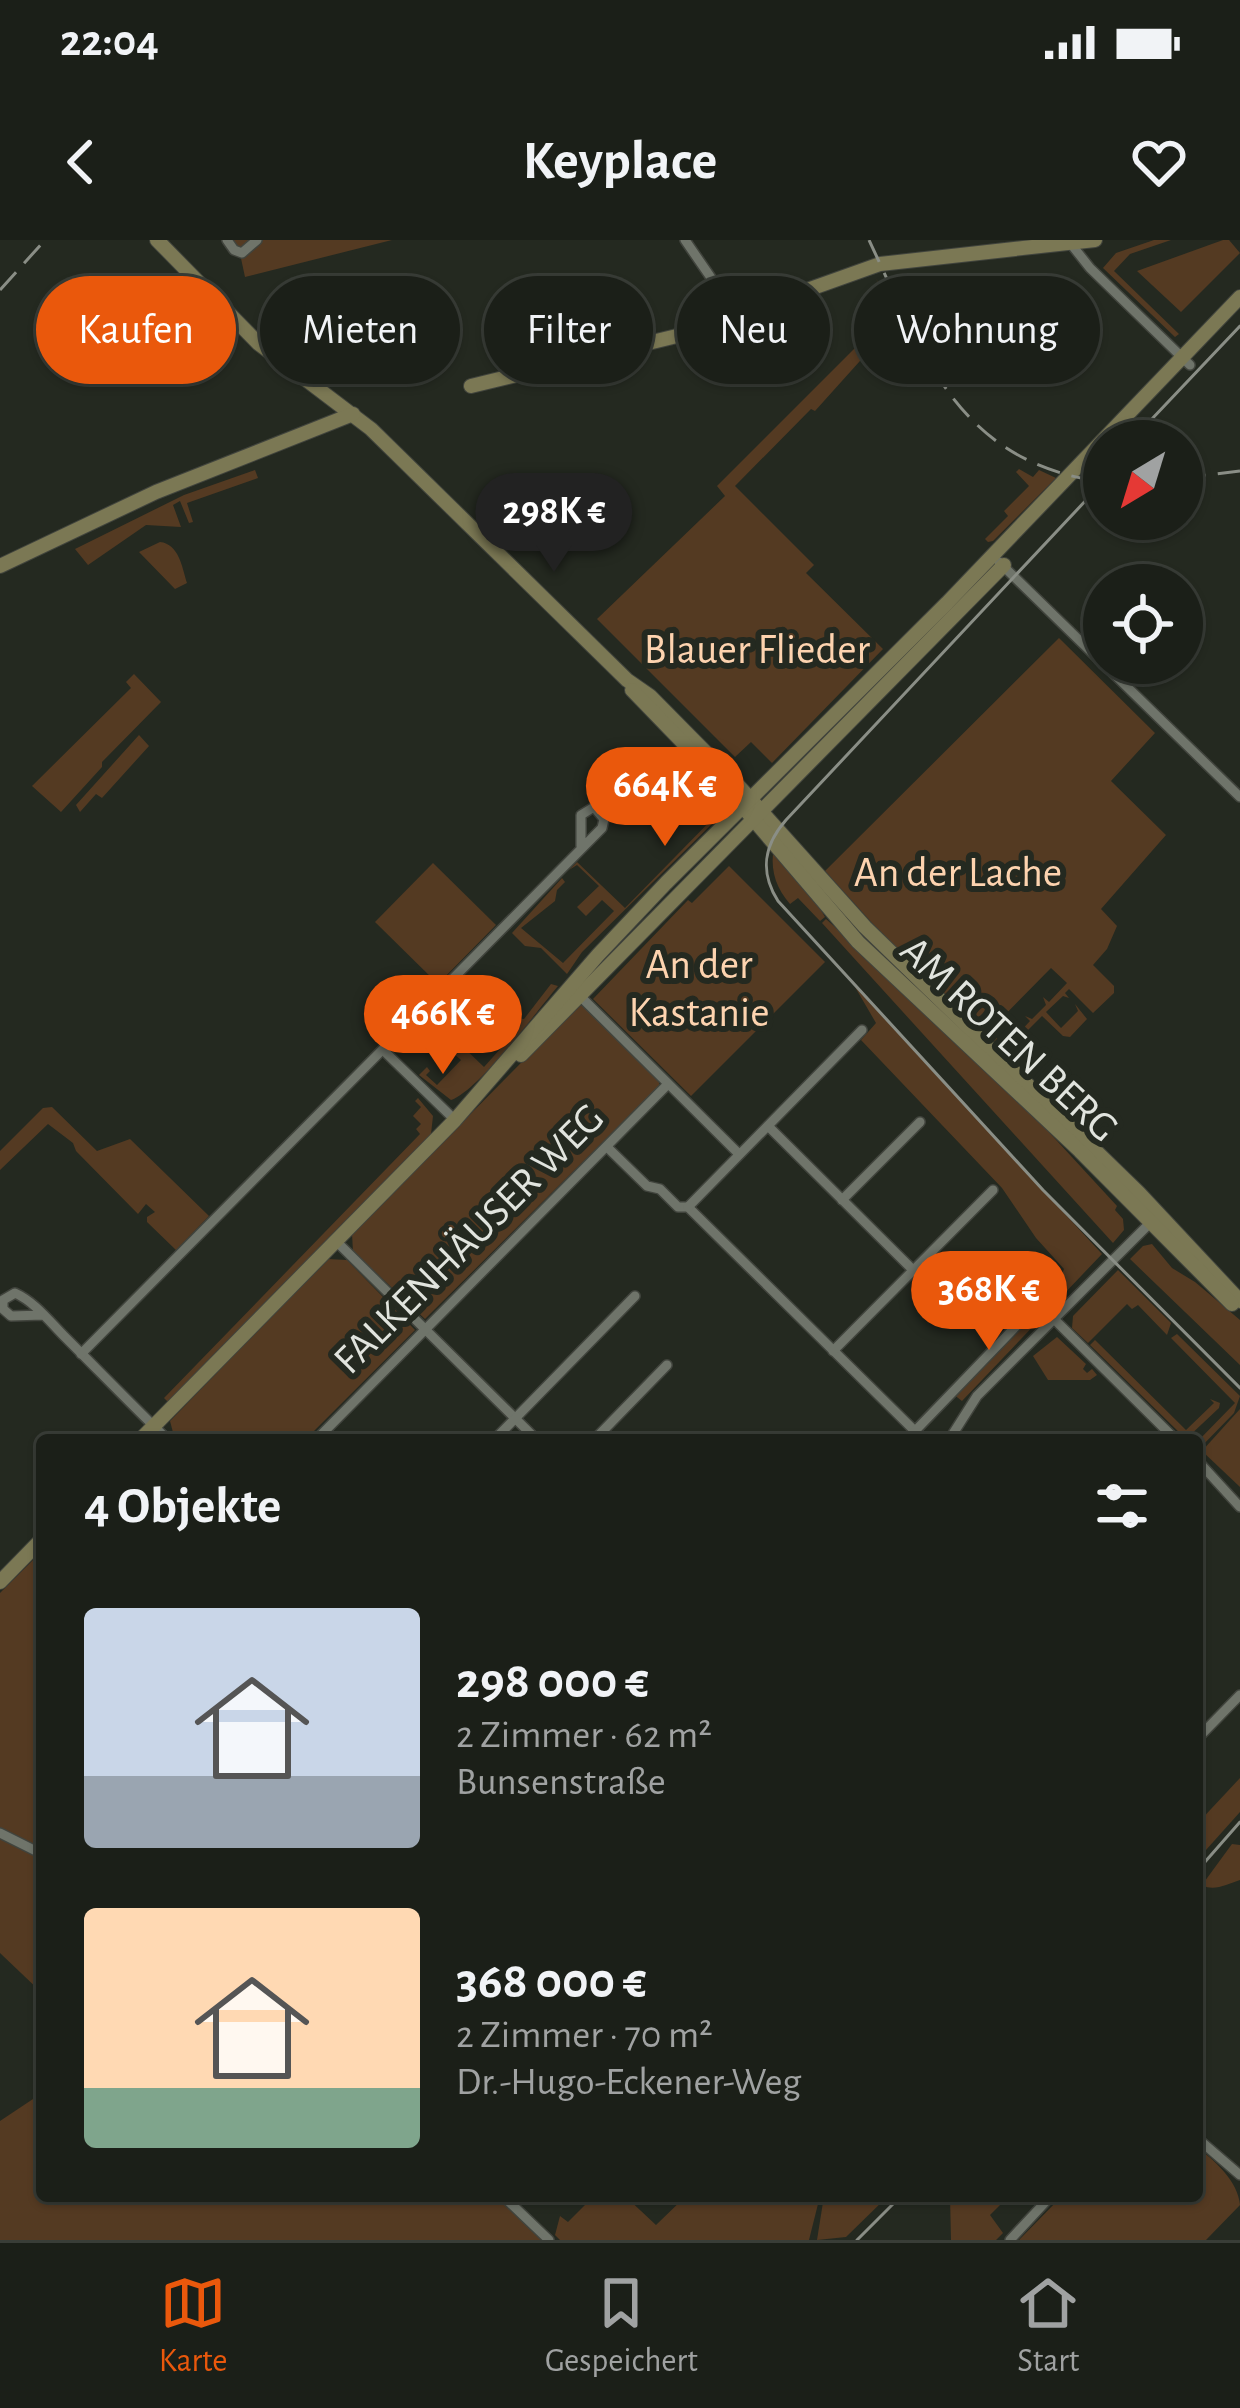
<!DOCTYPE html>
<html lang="de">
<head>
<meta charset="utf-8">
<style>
	:root { --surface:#1b1f18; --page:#282c25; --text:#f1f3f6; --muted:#a0a2a2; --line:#393d37; --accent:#ea580c }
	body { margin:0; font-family:"Alegreya Sans",sans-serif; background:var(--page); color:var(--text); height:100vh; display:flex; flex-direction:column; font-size:45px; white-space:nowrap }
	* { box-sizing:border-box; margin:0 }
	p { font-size:39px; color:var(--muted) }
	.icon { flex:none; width:66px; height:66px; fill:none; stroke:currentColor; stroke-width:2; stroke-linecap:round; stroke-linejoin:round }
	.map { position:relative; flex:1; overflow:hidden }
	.details { position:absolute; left:36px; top:1194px; width:1167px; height:768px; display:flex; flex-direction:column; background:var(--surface); border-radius:12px; box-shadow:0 3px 9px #0004,0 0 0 3px var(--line) }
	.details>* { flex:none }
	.top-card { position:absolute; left:36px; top:36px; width:1170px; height:108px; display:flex; gap:24px }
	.needle { width:78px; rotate:218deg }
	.buttons { position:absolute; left:1083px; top:180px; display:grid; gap:24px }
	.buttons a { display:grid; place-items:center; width:120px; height:120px; border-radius:50%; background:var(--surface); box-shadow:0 3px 9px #0004,0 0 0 3px var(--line); font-size:60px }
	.price { position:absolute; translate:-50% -102px; padding:0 27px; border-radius:42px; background:var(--accent); color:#fff; font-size:39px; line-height:78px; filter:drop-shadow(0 3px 6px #0008) }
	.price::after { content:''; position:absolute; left:50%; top:72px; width:36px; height:27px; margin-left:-18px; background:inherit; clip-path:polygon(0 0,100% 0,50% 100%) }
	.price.active { background:#222; color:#fff }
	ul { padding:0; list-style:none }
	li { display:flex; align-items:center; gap:36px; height:300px; padding:0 48px }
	li span { display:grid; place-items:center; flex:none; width:336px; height:240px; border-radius:12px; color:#555 }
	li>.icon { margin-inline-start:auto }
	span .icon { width:144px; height:144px; fill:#fffc; stroke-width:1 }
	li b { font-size:51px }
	h2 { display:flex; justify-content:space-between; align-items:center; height:144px; padding:0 48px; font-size:51px }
	.chip { padding:0 42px; border-radius:54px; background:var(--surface); box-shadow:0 3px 9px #0004,0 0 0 3px var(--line); font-size:42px; line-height:108px }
	.chip.active { background:var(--accent); color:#fff }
	.status { display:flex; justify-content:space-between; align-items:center; height:84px; padding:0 60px; background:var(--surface); direction:ltr }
	.status svg { height:33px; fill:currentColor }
	header { display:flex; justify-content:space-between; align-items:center; height:156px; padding:0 48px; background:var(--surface); font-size:54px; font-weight:700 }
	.dock { display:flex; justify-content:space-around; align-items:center; height:168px; border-top:3px solid var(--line); background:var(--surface); font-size:33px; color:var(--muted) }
	.dock a { display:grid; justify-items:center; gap:6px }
	.dock .active { color:var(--accent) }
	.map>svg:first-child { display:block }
	.green { fill:#543a22 }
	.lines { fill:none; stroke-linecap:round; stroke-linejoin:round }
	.street-casing { stroke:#41443d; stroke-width:12 }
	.secondary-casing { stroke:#41443d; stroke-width:16 }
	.street { stroke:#6f746a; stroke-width:9 }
	.secondary { stroke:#7b7854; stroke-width:14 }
	.tram { stroke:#8a8e86; stroke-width:3 }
	.rail { stroke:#8a8e86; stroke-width:3; stroke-dasharray:24 12; stroke-linecap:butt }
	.labels { text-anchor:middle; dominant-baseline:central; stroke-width:12; stroke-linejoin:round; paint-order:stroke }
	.park-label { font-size:42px; fill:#fdd3af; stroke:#242920 }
	.street-label { font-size:42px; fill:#e1e4de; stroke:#242920 }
</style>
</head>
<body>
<div class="status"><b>22:04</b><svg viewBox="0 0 49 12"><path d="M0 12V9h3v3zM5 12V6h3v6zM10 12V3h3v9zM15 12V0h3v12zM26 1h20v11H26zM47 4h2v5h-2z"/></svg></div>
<header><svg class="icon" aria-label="back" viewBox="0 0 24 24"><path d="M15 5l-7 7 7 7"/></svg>Keyplace<svg class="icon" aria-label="heart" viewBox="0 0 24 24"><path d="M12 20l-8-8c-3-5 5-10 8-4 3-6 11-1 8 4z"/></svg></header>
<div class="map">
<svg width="1240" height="2000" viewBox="0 0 1240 2000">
	<rect width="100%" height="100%" fill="#242920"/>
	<g class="green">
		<path d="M233,0h159l-147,37 -6,-28z"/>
		<path d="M1154,0h17l-41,14 -16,17 65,63 -4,3 -72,-69 13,-15z"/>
		<path d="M1223,0h6l11,13 -59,59 -44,-41z"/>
		<path d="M876,38l19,44 -80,89 -4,-2 -76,77 79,79 -8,8 77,76 -111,114 -21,-21 -16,15 -138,-138 128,-123 -8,-10 172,-172z"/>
		<path d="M1019,229l14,8 6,-7 17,8 -63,63 -5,1 -3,-3 23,-23 -4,-5 25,-25 -13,-14z"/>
		<path d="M255,230l3,8 -71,25 6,19 -4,1 -9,-22 -7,4 8,22 -35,-2 -58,40 -13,-16 109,-54z"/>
		<path d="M160,302c19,2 22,25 27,41l-12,6 -36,-37z"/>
		<path d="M1059,398l96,95 -44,48 55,54 -65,74 16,17 -10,23 -14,16 21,21v7l-21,20 -24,-24 -4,4 4,5 -6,-2 -17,16 15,16 17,-17 -3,-7 12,15 -17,18 -7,-1 -21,-20 -22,22 -3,-3 13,-14 -5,-5 7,3 14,-14 -3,-8 6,5 18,-19 -16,-15 -61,62 12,14 -5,4 -125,-125 -47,-52z"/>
		<path d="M134,434l27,28 -59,60v5l-41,45 -29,-26 99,-98 -5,-6z"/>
		<path d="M139,495l10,11 -47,52 -6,-4 -16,18 -4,-7z"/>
		<path d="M726,565l-2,7 -142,140 -15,22 -26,-26 -16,-2 -13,-13 50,-55 3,4 -8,8 -2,11 -34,27 42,35 51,-52 -12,-11 -16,16 -9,-9 22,-21 -22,-21 -8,5 8,-8 48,46z"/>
		<path d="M773,613l46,54 6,10 -5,4 -22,-23 -8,6c-13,-15 -19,-31 -17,-51z"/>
		<path d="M433,623l63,62 -58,59 -63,-62z"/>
		<path d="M729,626l96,96 -134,134 -98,-97 95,-99 4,3z"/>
		<path d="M826,679l89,81 132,130 70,76 -2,4 8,9 1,11 -11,13 -291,-320z"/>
		<path d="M480,740l36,38 8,1 27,-35 7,2c-22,26 -79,104 -107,114l-32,-25 8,-8 3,4 -4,4 11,10 24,-25 -39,-34 -8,7 -3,-3 20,-14 53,51 35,-39 -44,-43z"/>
		<path d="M855,747l247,267 -140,147 -9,-7 102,-101 9,-24 -28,-31 -34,-50 -141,-148 15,-17z"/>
		<path d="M580,763l79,78v5l-234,233 -72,-68 -1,-17z"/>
		<path d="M418,858l15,18 -2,18 -263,268 -4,-4 256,-264 -4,-5 5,-5 -8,-8 8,-9 -6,-6z"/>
		<path d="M52,867l45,44 33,-12 79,77 -33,34 -29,-28v-5l8,-5 -9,-8 -8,10 -62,-63 -3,-8 -25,-19 -48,46v-19l43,-43z"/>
		<path d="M1152,1004l20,24 23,14 45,38v45l-110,-106 13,-13z"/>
		<path d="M327,1019l20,1 68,70 -110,110h-130l-5,-19z"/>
		<path d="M1118,1030l53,53 -4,12 -29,-30 -6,4 -5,-5 -39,39 -16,-15 1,-12z"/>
		<path d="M1177,1094l63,62 -6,17 -36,37 -1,-8 38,-39 -64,-65z"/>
		<path d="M1057,1097l29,27 -3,5 4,4 5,-4 5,6 -7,5h-42l-15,-24z"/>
		<path d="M1095,1100l91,90 28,-27 -4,-4 10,4 -1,5 -33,31 -96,-94z"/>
		<path d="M1240,1169v78l-38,-36z"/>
		<path d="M42,1311v442l-42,-40v-360z"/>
		<path d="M1240,1538v34l-43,48v-36z"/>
		<path d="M1232,1604l8,1v35c-13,4 -26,12 -38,5z"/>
		<path d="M42,1853v103h455l46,44h-543v-119z"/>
		<path d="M1197,1907c18,14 41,34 43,58l-34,35h-187l43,-44h135z"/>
		<path d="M594,1956h31l31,29 30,-29h134l-11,44h-249l-5,-5 5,-19 8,6z"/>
		<path d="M824,1956h64l-42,41 -29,3z"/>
		<path d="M950,1956h59l-19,19 13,18 -7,7h-45z"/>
	</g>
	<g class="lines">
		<g class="street-casing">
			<g id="street">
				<path d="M227,0l7,10 8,3 15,-13"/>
				<path d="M685,0l53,77"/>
				<path d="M1071,4l19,24 100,97"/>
				<path d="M999,322l241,235"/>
				<path d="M577,753l162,161"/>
				<path d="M383,810l72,70"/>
				<path d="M768,886l145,144"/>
				<path d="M607,907l40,39 13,3 18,18h10l236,233"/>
				<path d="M842,960l78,-78"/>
				<path d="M688,967l174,-177"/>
				<path d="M337,1002l200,198"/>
				<path d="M43,1075l-32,1 -8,-7v-9l12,-7c20,9 35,29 50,44 35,35 68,69 103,103"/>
				<path d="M1055,1080l121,120"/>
				<path d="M833,1111l160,-161"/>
				<path d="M81,1114l521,-526 2,-9 -10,-12 -13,8v31"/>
				<path d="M915,1191l136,-141"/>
				<path d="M316,1200l352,-356"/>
				<path d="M494,1200l141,-144"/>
				<path d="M594,1200l73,-75"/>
				<path d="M949,1200l28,-44 174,-174"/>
				<path d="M1197,1220l43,47"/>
				<path d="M1197,1499l43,-44"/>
				<path d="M0,1593l42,21"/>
				<path d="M1197,1898l43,37"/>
				<path d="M503,1956l46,44"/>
				<path d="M1010,2000l41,-44"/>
			</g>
		</g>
		<g class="secondary-casing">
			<g id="secondary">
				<path d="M157,0l102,104 112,85 256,251 23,16 85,86 130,145 274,266 101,108"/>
				<path d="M471,146l210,-51 199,-71 215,-24"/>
				<path d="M0,326l156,-74 197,-78"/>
				<path d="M632,450l93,96 133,156 222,209 152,153"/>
				<path d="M521,815l483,-490"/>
				<path d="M140,1200l315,-320 143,-165 68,-72 281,-280 293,-306"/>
				<path d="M0,1342l42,-43"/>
			</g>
		</g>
		<use href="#street" class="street"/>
		<use href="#secondary" class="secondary"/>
		<g class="tram">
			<path d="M1131,201l109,-115"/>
			<path d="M1104,241l-318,339c-22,25 -27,51 -8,81l265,289 197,198"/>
			<path d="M1197,1631l43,-49"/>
			<path d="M857,2000l44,-44"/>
		</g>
		<g class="rail">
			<path d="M869,0c55,117 90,223 235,242"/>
			<path d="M0,50l45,-50"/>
			<path d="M1182,238l58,-7"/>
		</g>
	</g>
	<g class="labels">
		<g class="park-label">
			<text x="757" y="410">Blauer Flieder</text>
			<text x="958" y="633">An der Lache</text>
			<text x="699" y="725">An der<tspan x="699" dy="48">Kastanie</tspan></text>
		</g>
		<g class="street-label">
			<text transform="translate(1009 799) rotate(43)">AM ROTEN BERG</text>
			<text transform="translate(469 999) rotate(-45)">FALKENHÄUSER WEG</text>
		</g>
	</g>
</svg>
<div class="buttons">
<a><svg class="needle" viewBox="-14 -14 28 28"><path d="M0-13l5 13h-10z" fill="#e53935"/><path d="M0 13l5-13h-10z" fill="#a0a2a2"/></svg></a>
<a><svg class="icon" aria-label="locate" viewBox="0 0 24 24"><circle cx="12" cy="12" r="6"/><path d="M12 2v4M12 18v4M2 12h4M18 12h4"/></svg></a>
</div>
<b class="price active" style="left:554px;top:335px">298K €</b>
<b class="price" style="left:665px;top:609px">664K €</b>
<b class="price" style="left:443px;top:837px">466K €</b>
<b class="price" style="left:989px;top:1113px">368K €</b>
<div class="top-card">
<a class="chip active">Kaufen</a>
<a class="chip">Mieten</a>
<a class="chip">Filter</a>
<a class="chip">Neu</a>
<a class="chip">Wohnung</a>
</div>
<section class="details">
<h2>4 Objekte<svg class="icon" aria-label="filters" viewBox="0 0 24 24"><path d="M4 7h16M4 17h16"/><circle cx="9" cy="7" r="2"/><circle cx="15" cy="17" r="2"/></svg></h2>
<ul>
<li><span style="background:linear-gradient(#c9d6e8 70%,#9aa5b1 0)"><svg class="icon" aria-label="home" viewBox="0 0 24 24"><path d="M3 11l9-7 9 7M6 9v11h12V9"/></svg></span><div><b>298 000 €</b><p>2 Zimmer · 62 m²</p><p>Bunsenstraße</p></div></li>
<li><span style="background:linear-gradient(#ffd9b3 75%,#7fa58c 0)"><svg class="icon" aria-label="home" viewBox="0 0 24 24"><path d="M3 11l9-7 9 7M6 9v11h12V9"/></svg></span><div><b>368 000 €</b><p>2 Zimmer · 70 m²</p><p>Dr.-Hugo-Eckener-Weg</p></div></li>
</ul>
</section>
</div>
<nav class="dock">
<a class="active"><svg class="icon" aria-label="map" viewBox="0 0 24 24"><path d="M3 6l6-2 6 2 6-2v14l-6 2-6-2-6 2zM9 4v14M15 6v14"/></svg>Karte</a>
<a><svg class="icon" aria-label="saved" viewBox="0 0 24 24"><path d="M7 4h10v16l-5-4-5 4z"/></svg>Gespeichert</a>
<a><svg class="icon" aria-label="home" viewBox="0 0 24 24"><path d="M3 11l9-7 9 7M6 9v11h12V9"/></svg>Start</a>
</nav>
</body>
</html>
